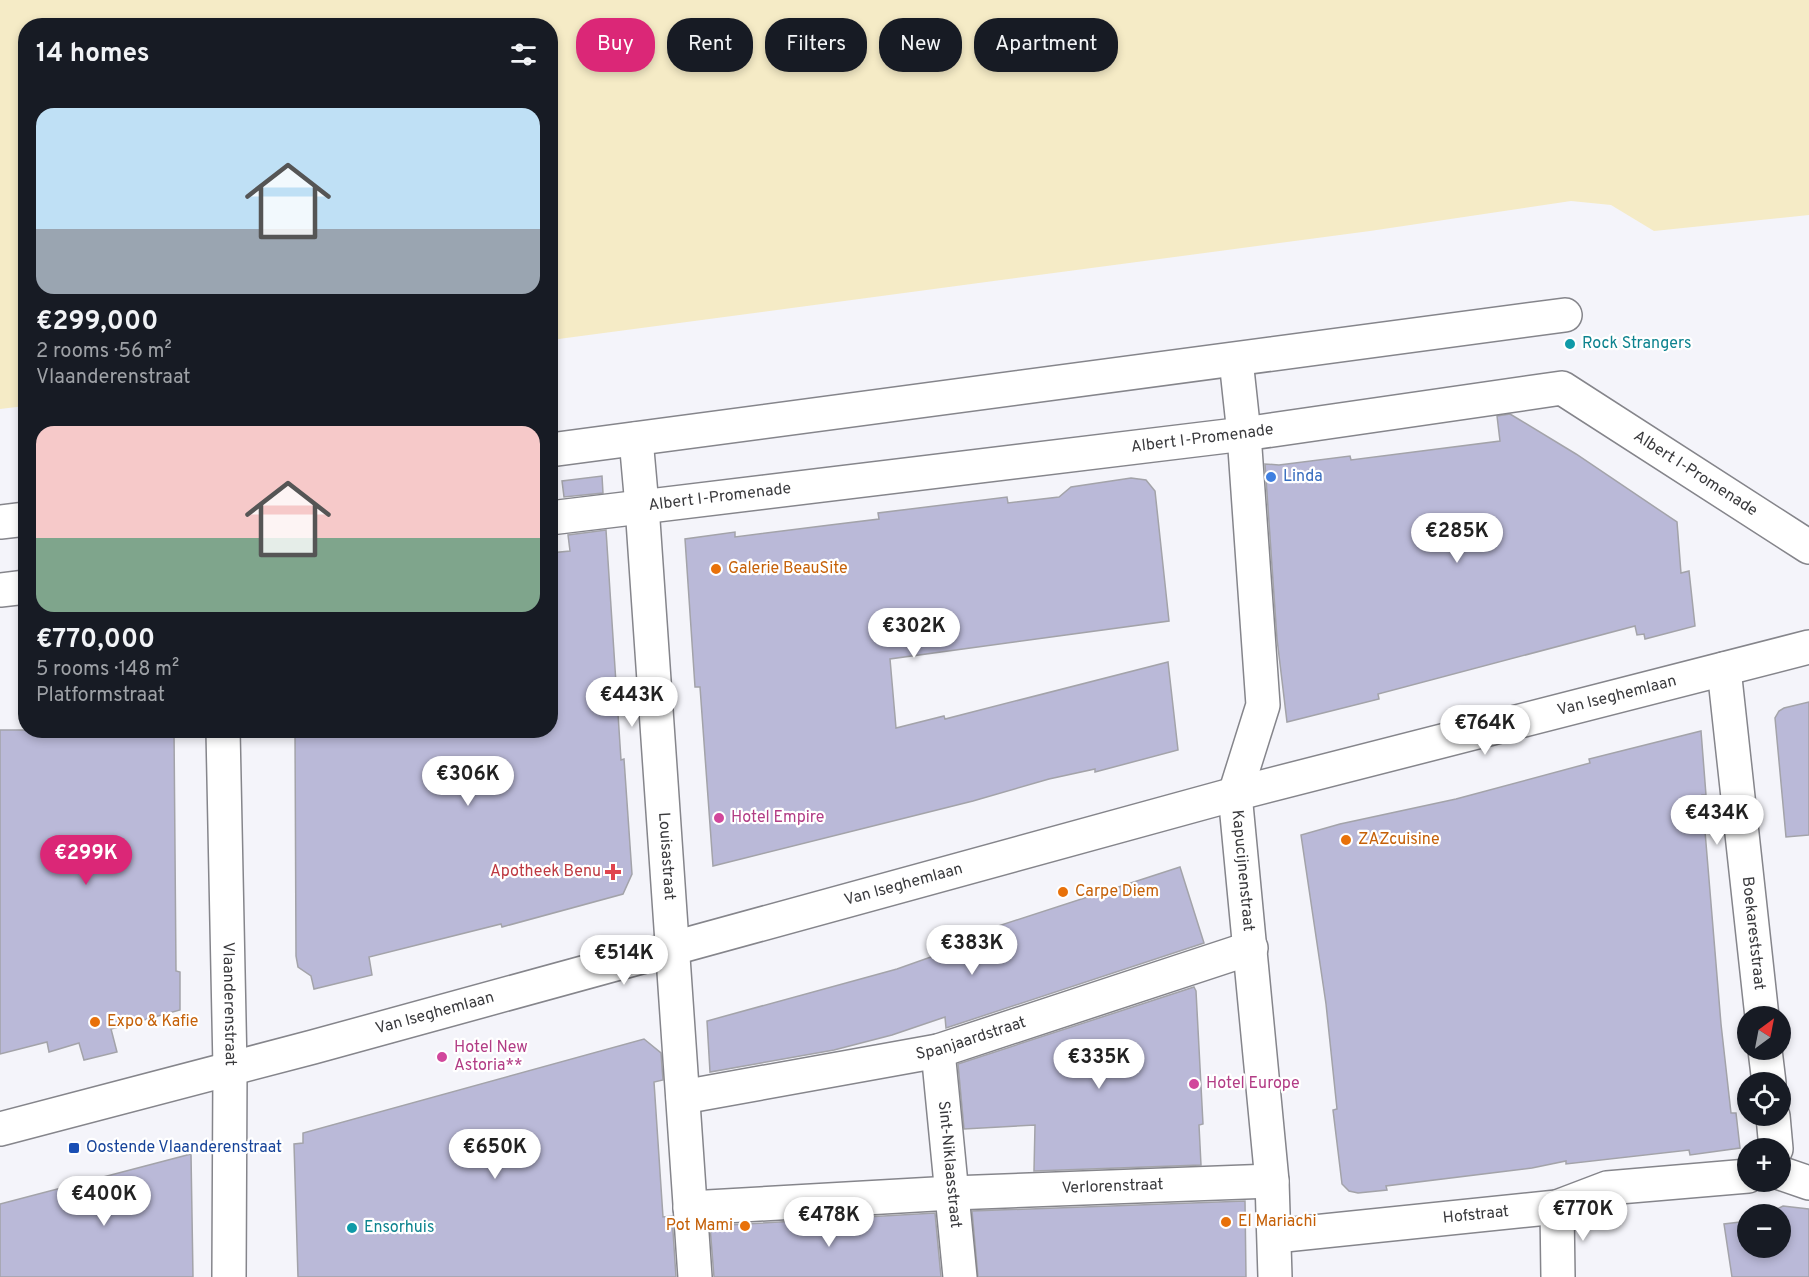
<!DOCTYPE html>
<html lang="en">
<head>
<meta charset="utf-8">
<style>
	:root { --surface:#171b24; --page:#20242c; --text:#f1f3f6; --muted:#9ea1a6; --accent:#db2777 }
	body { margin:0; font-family:Overpass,sans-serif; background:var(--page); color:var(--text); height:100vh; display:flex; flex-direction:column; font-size:22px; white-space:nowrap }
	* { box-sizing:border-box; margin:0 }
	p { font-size:20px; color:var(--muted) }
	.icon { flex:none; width:33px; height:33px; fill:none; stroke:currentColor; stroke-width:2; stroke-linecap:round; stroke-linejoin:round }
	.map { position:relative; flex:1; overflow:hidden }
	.side { position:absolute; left:18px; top:18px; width:540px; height:720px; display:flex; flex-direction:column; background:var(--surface); border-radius:24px; box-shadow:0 3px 9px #0003 }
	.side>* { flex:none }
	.banner { position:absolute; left:576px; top:18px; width:570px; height:54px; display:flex; gap:12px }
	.needle { width:39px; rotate:32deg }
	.controls { position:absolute; left:1737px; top:1006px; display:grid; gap:12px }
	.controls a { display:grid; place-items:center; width:54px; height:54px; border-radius:50%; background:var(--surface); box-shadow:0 3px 9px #0003; font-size:30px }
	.price { position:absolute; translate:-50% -51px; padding:0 14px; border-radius:21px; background:#fff; color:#222; font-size:20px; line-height:39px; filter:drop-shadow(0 2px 3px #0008) }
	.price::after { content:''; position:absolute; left:50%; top:36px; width:18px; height:14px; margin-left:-9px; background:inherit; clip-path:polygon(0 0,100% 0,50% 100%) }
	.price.current { background:var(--accent); color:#fff }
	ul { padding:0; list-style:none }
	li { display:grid; align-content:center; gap:12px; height:318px; padding:0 18px }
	li span { display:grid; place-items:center; height:186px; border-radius:18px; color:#555 }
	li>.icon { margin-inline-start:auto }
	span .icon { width:108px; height:108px; fill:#fffc; stroke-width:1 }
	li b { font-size:26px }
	h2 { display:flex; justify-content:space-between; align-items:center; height:72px; padding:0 18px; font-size:26px }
	.chip { padding:0 21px; border-radius:24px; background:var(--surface); box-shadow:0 3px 9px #0003; font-size:21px; line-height:54px }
	.chip.current { background:var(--accent); color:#fff }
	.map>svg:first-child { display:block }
	.sand { fill:#f5ebc6 }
	.building { fill:#bab9d8; stroke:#a3a3a9; stroke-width:1.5 }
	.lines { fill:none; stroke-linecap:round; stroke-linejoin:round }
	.pedestrian-casing { stroke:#85858b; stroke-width:36 }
	.minor-casing { stroke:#85858b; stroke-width:36 }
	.tertiary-casing { stroke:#85858b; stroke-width:36 }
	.pedestrian { stroke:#fff; stroke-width:33 }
	.minor { stroke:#fff; stroke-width:33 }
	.tertiary { stroke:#fff; stroke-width:33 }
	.culture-dot { fill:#0f9aa8; stroke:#fff; stroke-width:2 }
	.shop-dot { fill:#3f7fe0; stroke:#fff; stroke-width:2 }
	.food-dot { fill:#e8710a; stroke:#fff; stroke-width:2 }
	.hotel-dot { fill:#d1479c; stroke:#fff; stroke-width:2 }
	.health-dot { fill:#e0444e; stroke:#fff; stroke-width:2 }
	.transit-dot { fill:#1a4fb4; stroke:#fff; stroke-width:2 }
	.labels { text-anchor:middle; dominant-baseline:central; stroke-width:4.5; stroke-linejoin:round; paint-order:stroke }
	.culture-label { font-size:16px; fill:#0d838f; stroke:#fff; text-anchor:start }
	.street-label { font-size:16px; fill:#3a3a3d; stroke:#fff }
	.shop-label { font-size:16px; fill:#366cbe; stroke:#fff; text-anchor:start }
	.food-label { font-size:16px; fill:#c56008; stroke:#fff; text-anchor:start }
	.hotel-label { font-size:16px; fill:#b23c85; stroke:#fff; text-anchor:start }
	.health-label { font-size:16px; fill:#be3a42; stroke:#fff; text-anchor:end }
	.transit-label { font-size:16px; fill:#164399; stroke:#fff; text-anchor:start }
</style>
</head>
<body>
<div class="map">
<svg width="1809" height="1277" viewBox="0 0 1809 1277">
	<rect width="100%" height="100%" fill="#f4f4fa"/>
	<path class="sand" d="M0,0h1809v215l-155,16 -43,-26 -40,-4 -201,30 -819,109 -1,-314h-524l-1,380 -25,3z"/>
	<g class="building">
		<path d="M1510,414l66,40 101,68 4,51 8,-2 6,55 -50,13 -1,-5 -7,1 -2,-9 -257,68 1,5 -92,23 -10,-83 -12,-175 14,1 71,-9 1,4 149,-19 -3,-25z"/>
		<path d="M602,476l1,17 -39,4 -2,-16z"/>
		<path d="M1131,478l15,2 9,11 14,130 -279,38 6,69 48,-12 1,3 223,-57 10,88 -83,22v-3l-46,10 -76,22 -260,65 -13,-179h-5l-10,-148 50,-7v5l95,-12 49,-6 -1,-6 129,-16 1,6 51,-6 12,-10z"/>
		<path d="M606,530l15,230 3,-1 8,115 -9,20 -121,33 -1,-3 -132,33 3,18 -58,14 -3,-13 -13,-9 -2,-11 -1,-226h255v-177l20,-2 -2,-16z"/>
		<path d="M1809,702v133l-23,2 -11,-119 4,-7 5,-3z"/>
		<path d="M0,730h174l2,241 4,1v38l-69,19 6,23 -33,8 -5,-17 -30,9 -2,-10 -47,12z"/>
		<path d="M1701,731l5,64h-4l19,229 10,89h5l4,35 -50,7 -1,-5 -123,14v-3l-34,7 -146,18 1,4 -29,3 -9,-2 -7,-7 -9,-74 4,-1 -11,-105 -25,-169 39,-11 116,-25 134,-36 -1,-4z"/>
		<path d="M1180,867l24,76 -258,85 -1,-11 -53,18 -58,15 -124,22 -3,-51 190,-52 96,-34 2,-8z"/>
		<path d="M1194,987l2,4 7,133 -4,1 2,40 -167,6 1,-46 -71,4 -6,-65z"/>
		<path d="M644,1039l17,14 2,27 -9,2 9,135 9,-1 4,61h-378l-4,-133 9,-1v-10z"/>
		<path d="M191,1154l2,123h-193v-73z"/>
		<path d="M1245,1201l1,76h-268l-6,-66z"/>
		<path d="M1783,1206l26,3v68h-77l-8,-53 24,-3v27h32v-33h-15z"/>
		<path d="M935,1213l6,64h-227l-4,-51z"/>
	</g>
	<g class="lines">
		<g class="pedestrian-casing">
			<g id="pedestrian">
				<path d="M1236,360l8,74"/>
				<path d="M636,439l6,67"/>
				<path d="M550,450l1015,-135"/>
				<path id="s1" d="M550,518l694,-84 318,-46 247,159"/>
				<path d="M0,522l26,-3"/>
				<path d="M0,590l26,-3"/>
				<path id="s2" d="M938,1051l22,226"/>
				<path id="s3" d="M683,1097l255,-46 313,-103"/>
				<path id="s4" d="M690,1208l262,-15 320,-12"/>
				<path d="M229,1277l1,-209"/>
			</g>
		</g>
		<g class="minor-casing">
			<g id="minor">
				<path id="s5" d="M1244,434l19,271 -28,89 37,387 3,96"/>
				<path id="s6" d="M642,506l53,771"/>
				<path id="s7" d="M1724,669l38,348"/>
				<path id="s8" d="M223,730l7,338"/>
				<path d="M1765,1050l4,33"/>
				<path d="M1773,1116l3,33"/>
				<path d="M1780,1173l29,10"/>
				<path d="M1557,1207l1,70"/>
				<path id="s9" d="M1275,1236l282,-29 50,-19 141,-12"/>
			</g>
		</g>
		<g class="tertiary-casing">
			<g id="tertiary">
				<path id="s10" d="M0,1129l313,-82 922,-253 574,-147"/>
			</g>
		</g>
		<use href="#pedestrian" class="pedestrian"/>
		<use href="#minor" class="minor"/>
		<use href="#tertiary" class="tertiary"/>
	</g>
	<g class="culture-dot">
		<circle cx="1570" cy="344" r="6"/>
		<circle cx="352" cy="1228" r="6"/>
	</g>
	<circle class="shop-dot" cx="1271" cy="477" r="6"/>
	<g class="food-dot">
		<circle cx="716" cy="569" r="6"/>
		<circle cx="1346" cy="840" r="6"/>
		<circle cx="1063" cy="892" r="6"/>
		<circle cx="95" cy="1022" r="6"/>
		<circle cx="1226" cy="1222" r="6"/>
		<circle cx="745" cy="1226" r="6"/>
	</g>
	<g class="hotel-dot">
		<circle cx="719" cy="818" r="6"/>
		<circle cx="442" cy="1057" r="6"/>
		<circle cx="1194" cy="1084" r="6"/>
	</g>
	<path class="health-dot" d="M610 863h6v6h6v6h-6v6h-6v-6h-6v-6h6z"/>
	<rect class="transit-dot" x="68" y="1142" width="12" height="12" rx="3"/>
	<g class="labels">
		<g class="culture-label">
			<text x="1582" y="344">Rock Strangers</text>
			<text x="364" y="1228">Ensorhuis</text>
		</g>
		<g class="street-label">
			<text stroke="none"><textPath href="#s1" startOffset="657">Albert I-Promenade</textPath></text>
			<text stroke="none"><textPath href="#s1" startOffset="1179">Albert I-Promenade</textPath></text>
			<text stroke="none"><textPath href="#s1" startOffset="171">Albert I-Promenade</textPath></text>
			<text stroke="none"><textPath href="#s10" startOffset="1674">Van Iseghemlaan</textPath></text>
			<text stroke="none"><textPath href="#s6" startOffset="351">Louisastraat</textPath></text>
			<text stroke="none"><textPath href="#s5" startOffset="442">Kapucijnenstraat</textPath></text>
			<text stroke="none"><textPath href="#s10" startOffset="936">Van Iseghemlaan</textPath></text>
			<text stroke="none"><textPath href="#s7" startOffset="266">Boekareststraat</textPath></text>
			<text stroke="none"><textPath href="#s8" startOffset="274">Vlaanderenstraat</textPath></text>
			<text stroke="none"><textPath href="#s10" startOffset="450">Van Iseghemlaan</textPath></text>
			<text stroke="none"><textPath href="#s3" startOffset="294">Spanjaardstraat</textPath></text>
			<text stroke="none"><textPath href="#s2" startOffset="114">Sint-Niklaasstraat</textPath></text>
			<text stroke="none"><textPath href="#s4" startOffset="423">Verlorenstraat</textPath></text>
			<text stroke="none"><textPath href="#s9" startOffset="202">Hofstraat</textPath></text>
		</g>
		<g class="shop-label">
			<text x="1283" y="477">Linda</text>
		</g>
		<g class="food-label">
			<text x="728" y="569">Galerie BeauSite</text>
			<text x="1358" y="840">ZAZcuisine</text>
			<text x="1075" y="892">Carpe Diem</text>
			<text x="107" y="1022">Expo &amp; Kafie</text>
			<text x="1238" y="1222">El Mariachi</text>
			<text x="733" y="1226" text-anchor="end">Pot Mami</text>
		</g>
		<g class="hotel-label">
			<text x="731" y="818">Hotel Empire</text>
			<text x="454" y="1048">Hotel New<tspan x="454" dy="18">Astoria**</tspan></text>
			<text x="1206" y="1084">Hotel Europe</text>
		</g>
		<g class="health-label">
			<text x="601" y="872">Apotheek Benu</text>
		</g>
		<g class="transit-label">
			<text x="86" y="1148">Oostende Vlaanderenstraat</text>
		</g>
	</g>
</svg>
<div class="controls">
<a><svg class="needle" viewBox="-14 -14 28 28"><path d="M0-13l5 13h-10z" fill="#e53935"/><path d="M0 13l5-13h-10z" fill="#9ea1a6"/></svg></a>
<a><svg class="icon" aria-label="locate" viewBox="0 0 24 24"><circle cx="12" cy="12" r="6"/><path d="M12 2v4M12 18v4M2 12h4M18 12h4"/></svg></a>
<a>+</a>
<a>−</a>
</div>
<b class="price" style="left:1457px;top:564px">€285K</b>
<b class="price" style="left:914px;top:659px">€302K</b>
<b class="price" style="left:632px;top:728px">€443K</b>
<b class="price" style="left:1485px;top:756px">€764K</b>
<b class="price" style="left:468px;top:807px">€306K</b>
<b class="price" style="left:1717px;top:846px">€434K</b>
<b class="price current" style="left:86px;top:886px">€299K</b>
<b class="price" style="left:972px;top:976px">€383K</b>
<b class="price" style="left:624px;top:986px">€514K</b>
<b class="price" style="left:1099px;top:1090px">€335K</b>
<b class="price" style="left:495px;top:1180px">€650K</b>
<b class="price" style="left:104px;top:1227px">€400K</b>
<b class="price" style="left:1583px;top:1242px">€770K</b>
<b class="price" style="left:829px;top:1248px">€478K</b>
<div class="banner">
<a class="chip current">Buy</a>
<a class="chip">Rent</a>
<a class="chip">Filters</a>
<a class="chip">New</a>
<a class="chip">Apartment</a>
</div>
<section class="side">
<h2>14 homes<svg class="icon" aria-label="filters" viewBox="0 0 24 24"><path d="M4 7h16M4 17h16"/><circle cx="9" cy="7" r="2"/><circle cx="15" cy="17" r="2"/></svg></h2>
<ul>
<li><span style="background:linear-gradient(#bfe0f5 65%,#9aa5b1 0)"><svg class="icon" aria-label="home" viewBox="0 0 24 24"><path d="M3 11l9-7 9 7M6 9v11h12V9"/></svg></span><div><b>€299,000</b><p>2 rooms · 56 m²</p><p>Vlaanderenstraat</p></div></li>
<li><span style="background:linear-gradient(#f6c9c9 60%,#7fa58c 0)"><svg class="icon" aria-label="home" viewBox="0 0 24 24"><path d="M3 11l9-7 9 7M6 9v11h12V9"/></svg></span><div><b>€770,000</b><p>5 rooms · 148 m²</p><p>Platformstraat</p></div></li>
</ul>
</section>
</div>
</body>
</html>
